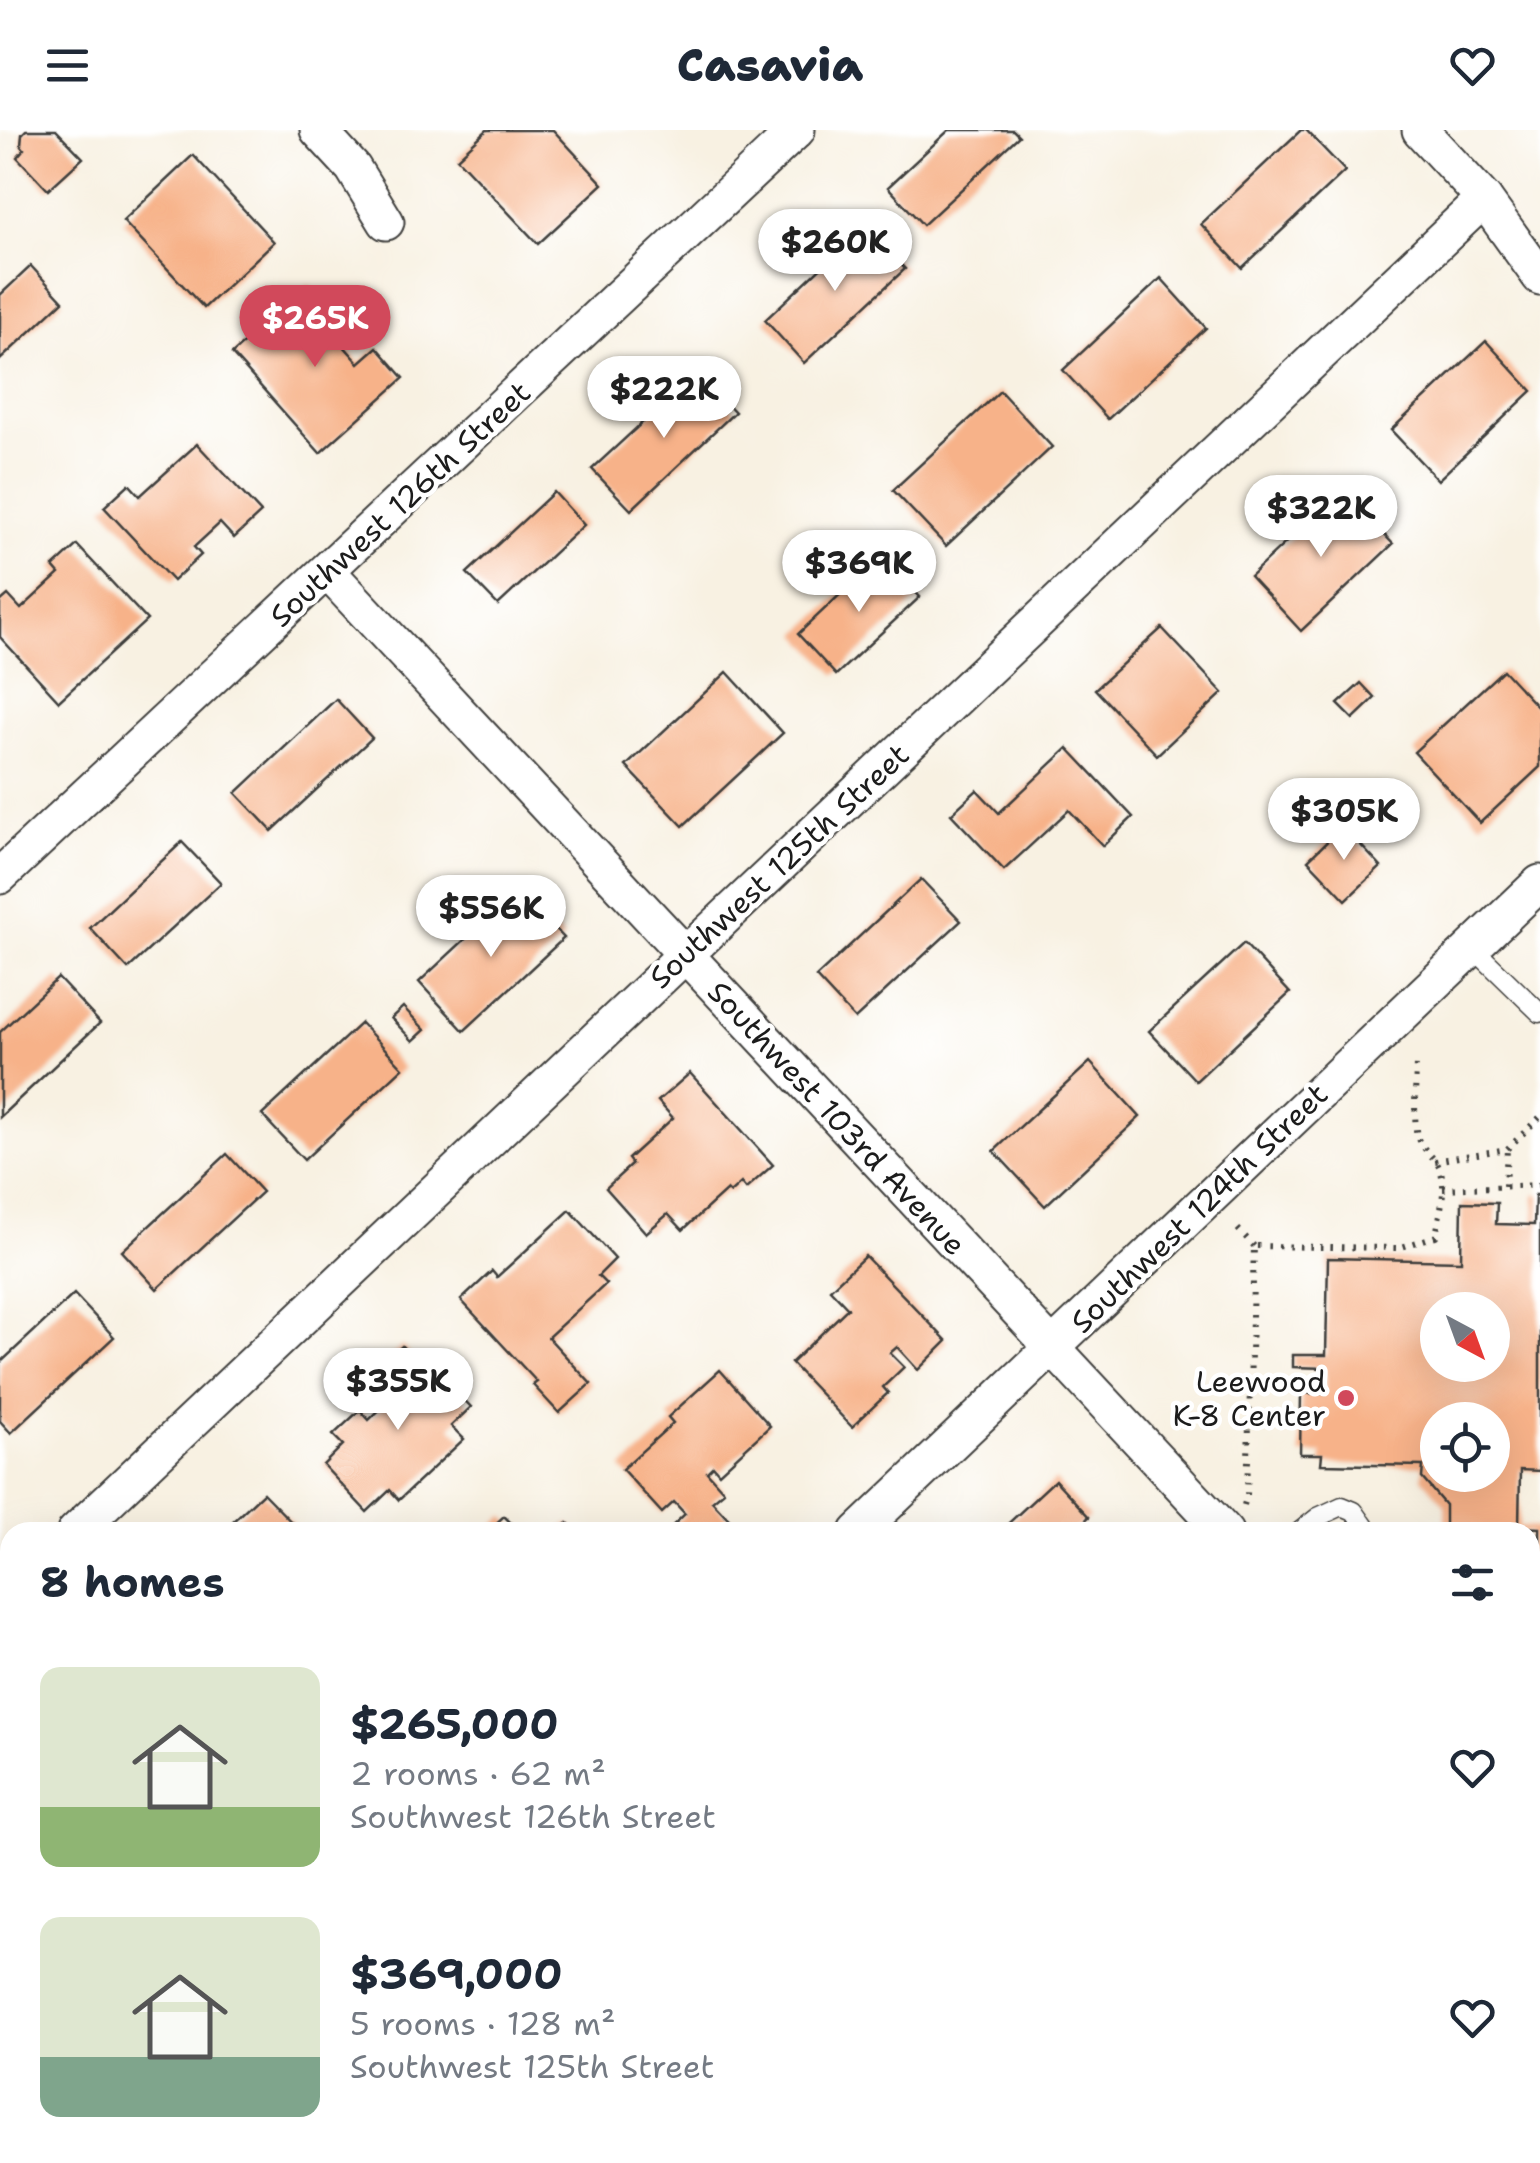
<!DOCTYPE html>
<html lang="en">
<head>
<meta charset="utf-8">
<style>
	:root { --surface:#fff; --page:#f2f2f3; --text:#1f2937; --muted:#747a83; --accent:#d1495b }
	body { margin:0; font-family:"Shantell Sans",sans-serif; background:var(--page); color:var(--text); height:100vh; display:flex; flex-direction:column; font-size:38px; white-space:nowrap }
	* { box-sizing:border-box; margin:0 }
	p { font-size:32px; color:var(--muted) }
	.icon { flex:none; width:55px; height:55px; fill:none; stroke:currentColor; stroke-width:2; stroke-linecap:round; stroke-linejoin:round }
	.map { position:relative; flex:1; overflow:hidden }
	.side { position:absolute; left:0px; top:1392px; width:1540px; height:642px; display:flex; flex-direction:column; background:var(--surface); border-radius:30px 30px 0 0; box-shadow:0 10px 40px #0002 }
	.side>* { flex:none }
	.needle { width:65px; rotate:139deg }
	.fabs { position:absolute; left:1420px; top:1162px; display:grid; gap:20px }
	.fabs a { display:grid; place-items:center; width:90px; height:90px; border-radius:50%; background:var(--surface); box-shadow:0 10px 40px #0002; font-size:50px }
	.price { position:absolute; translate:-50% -85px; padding:0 22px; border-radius:35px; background:#fff; color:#222; font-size:32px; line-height:65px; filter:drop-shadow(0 2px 5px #0008) }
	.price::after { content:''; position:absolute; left:50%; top:60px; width:30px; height:22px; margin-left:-15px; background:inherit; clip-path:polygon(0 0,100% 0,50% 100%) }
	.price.selected { background:var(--accent); color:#fff }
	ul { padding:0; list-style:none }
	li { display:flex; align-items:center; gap:30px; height:250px; padding:0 40px }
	li span { display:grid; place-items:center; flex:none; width:280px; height:200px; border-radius:20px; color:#555 }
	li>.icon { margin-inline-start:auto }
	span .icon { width:120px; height:120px; fill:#fffc; stroke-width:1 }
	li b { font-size:42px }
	h2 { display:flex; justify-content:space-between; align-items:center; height:120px; padding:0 40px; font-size:42px }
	header { display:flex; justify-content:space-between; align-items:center; height:130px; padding:0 40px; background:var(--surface); font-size:45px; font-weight:800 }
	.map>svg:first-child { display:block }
	.building { fill:#f7b289; fill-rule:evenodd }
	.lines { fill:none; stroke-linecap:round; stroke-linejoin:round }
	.service-casing { stroke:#3d3c3a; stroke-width:21 }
	.minor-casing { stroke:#3d3c3a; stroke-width:39 }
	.tertiary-casing { stroke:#3d3c3a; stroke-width:46 }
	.path { stroke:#3d3c3a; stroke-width:6; stroke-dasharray:2.5 8; stroke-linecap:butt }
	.service { stroke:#fff; stroke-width:18 }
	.minor { stroke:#fff; stroke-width:35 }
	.tertiary { stroke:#fff; stroke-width:42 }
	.poi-dot { fill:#d1495b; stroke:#fff; stroke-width:4 }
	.labels { text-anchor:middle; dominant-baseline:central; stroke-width:9; stroke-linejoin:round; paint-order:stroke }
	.street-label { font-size:30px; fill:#1c1c1c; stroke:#fff }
	.poi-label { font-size:30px; fill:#1c1c1c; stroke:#fff; text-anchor:end }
</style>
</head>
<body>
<header><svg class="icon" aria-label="menu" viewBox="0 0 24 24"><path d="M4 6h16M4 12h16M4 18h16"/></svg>Casavia<svg class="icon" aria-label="heart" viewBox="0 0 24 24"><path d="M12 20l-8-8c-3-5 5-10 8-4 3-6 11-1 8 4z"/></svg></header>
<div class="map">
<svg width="1540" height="2033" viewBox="0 0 1540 2033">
	<rect width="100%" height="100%" fill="#fff"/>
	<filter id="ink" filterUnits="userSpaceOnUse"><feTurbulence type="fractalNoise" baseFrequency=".01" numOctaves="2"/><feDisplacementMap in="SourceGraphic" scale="20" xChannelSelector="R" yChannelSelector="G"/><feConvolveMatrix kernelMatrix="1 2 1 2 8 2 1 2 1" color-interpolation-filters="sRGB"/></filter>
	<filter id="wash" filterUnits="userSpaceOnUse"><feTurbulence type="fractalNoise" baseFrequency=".0048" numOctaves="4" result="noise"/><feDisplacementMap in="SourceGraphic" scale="40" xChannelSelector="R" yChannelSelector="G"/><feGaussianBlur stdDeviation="2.25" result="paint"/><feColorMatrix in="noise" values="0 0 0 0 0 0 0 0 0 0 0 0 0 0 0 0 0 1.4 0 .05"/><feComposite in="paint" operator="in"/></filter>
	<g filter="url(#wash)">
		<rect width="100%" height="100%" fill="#f8f1e2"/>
		<g id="blocks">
			<g class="building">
				<path d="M42,0h14l27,28 -35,32 -31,-33 7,-8 -3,-4 1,-11 4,-4z"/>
				<path d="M487,0h66l50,54 -65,60 -81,-86z"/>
				<path d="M949,0h64l6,6 -96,89 -35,-38z"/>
				<path d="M1301,0h5l39,41 -103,97 -41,-44z"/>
				<path d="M193,25l81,87 -70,66 -81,-87z"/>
				<path d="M865,96l40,43 -101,94 -39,-43z"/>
				<path d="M31,136l32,35 -63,59v-65z"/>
				<path d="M1161,148l45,50 -98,91 -45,-49z"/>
				<path d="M309,155l28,31 -11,10 33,37 18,-16 27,31 -84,75 -88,-99z"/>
				<path d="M1486,211l46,50 -94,89 -47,-50z"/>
				<path d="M697,242l38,40 -104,98 -39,-41z"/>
				<path d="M1000,261l52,56 -106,99 -53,-56z"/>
				<path d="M197,314l64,69 -27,25 -14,-15 -26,24 7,8 -28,26 -69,-74 25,-23 11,12z"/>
				<path d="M1342,360l51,54 -92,87 -51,-55z"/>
				<path d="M554,362l30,33 -86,80 -31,-32z"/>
				<path d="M77,415l70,75 -88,81 -59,-64v-35l8,-7 13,14 38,-35 -6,-7z"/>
				<path d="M881,426l39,41 -84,78 -38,-41z"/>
				<path d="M1162,498l61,65 -66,62 -62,-66z"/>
				<path d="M1503,540l37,40v57l-60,56 -66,-71z"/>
				<path d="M727,542l56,61 -100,93 -57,-60z"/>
				<path d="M1361,553l14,15 -22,21 -15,-15z"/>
				<path d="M336,569l36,39 -100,93 -36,-38z"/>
				<path d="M1068,618l65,69 -30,29 -34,-36 -65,60 -53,-56 26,-24 22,23z"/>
				<path d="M1343,696l38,41 -35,33 -38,-40z"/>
				<path d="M182,712l39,41 -93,86 -38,-41z"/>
				<path d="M921,749l40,42 -106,98 -39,-42z"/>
				<path d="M518,760l46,48 -100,93 -45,-49z"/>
				<path d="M1244,813l46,50 -94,88 -47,-50z"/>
				<path d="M58,848l42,45 -100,94v-85z"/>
				<path d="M403,877l22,23 -12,11 -22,-23z"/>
				<path d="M361,893l42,45 -99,92 -42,-45z"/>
				<path d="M1090,932l50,55 -95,89 -51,-55z"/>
				<path d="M690,943l83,92 -27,24 -5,-6 -11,10 -3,-3 -44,40 -15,-16 -22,19 -40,-45 26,-24 -4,-5 45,-41 -15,-17z"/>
				<path d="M227,1024l35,38 -105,97 -35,-38z"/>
				<path d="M1535,1065h5v276l-20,-1 -1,57 21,1v97h-10v-93h-77v-6h-8v-21l-23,-27 1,-12 -102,-2 1,-10h-22l1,-61 24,1v-26l-32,-1v-12h33l2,-97 133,3 1,-59 35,1 -1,21 38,1zM1438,1180h54v55h-54zM1438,1290h54v55h-54z"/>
				<path d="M570,1080l45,49 -17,17 8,8 -58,53 43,47 -32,29 -26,-28 4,-3 -76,-82 31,-29 5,6z"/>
				<path d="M865,1126l82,85 -29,29 -21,-23 -7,6 14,14 -21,20 5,6 -36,34 -61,-64 57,-55 -18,-19z"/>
				<path d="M74,1164l40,43 -103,96 -11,-12v-58z"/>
				<path d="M402,1216l21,23 6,-6 42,44 -20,19 13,13 -65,61 -9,-10 -23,22 -44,-47 20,-20 -10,-10 27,-25 9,10 22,-21 -22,-23z"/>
				<path d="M720,1240l50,56 -51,47 -6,-7 -6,6 17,19 -12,10 29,31h-71l-2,-2 17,-16 -11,-12 -12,11 -40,-44 51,-46 -5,-6z"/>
				<path d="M1055,1350l34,37 -17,15h-73z"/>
				<path d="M263,1363l38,39h-59l-11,-9z"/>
				<path d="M504,1386l16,16h-27l-3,-3z"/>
				<path d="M568,1393l10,9h-20z"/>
				<path d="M0,1835l10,11v17l-10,9z"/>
				<path d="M1540,1888v118l-10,-11v-98z"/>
				<path d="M10,1917v69l-10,-11v-49z"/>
				<path d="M31,2025h87l-9,8h-71z"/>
				<path d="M422,2025h63l-8,8h-47z"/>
				<path d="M882,2025h58l8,8h-74z"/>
				<path d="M1182,2025h120l8,8h-120z"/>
			</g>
		</g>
	</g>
	<g filter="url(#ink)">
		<use href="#blocks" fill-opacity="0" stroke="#3d3c3a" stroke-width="2.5"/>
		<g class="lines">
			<g class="service-casing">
				<g id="service">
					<path d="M1472,817l68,66"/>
					<path d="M1299,1402l19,-15 24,-11 12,5 15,21"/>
				</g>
			</g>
			<g class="minor-casing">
				<g id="minor">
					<path d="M318,0l35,38 33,54"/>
					<path d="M1420,0l64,69 56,78"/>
					<path d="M328,442l897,960"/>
					<path d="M0,746l797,-746"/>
					<path d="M75,1402l1409,-1333"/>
					<path d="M858,1402l682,-649"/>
					<path d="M0,1474l10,-10"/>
					<path d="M1530,1731l10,11"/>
					<path d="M1066,2025l7,8"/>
				</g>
			</g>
			<g class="tertiary-casing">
				<g id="tertiary">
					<path d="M0,1703l10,11"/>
					<path d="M304,2025l7,8"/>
				</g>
			</g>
			<g class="path">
				<path d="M1435,1031l72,-12 33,-32"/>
				<path d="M1505,1056l2,-37"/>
				<path d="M1443,1059l97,-4"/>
				<path d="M1238,1099l16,17"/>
				<path d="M1244,1375l3,-10 7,-249 145,2 37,-12c3,-21 13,-51 2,-71 -5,-9 -15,-16 -20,-26 -5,-10 -2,-64 -2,-80"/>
				<path d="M1530,1529h10"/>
			</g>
			<use href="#service" class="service"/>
			<use href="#minor" class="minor"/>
			<use href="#tertiary" class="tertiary"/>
		</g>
	</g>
	<circle class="poi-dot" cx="1346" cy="1268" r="10"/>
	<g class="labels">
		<g class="street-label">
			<text transform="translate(400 374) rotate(-43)">Southwest 126th Street</text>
			<text transform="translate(779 736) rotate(-43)">Southwest 125th Street</text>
			<text transform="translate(837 988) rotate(47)">Southwest 103rd Avenue</text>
			<text transform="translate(1199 1078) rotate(-44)">Southwest 124th Street</text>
		</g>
		<g class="poi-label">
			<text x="1326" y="1251">Leewood<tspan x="1326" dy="34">K-8 Center</tspan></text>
		</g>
	</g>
</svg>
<div class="fabs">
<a><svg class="needle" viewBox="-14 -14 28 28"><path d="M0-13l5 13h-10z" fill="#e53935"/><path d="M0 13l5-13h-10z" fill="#747a83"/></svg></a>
<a><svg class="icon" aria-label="locate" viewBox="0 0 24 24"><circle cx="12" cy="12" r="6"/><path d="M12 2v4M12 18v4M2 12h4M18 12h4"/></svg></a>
</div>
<b class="price" style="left:835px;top:164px">$260K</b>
<b class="price selected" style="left:315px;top:240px">$265K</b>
<b class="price" style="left:664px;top:311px">$222K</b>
<b class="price" style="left:1321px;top:430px">$322K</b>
<b class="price" style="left:859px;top:485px">$369K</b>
<b class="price" style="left:1344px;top:733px">$305K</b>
<b class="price" style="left:491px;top:830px">$556K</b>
<b class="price" style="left:398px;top:1303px">$355K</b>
<section class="side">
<h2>8 homes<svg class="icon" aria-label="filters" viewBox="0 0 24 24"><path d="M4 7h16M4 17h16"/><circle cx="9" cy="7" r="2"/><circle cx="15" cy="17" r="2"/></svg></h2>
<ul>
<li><span style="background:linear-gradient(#dfe7d0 70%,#8fb573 0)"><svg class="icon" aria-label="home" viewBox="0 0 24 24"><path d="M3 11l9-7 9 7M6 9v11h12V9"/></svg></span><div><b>$265,000</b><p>2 rooms · 62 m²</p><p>Southwest 126th Street</p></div><svg class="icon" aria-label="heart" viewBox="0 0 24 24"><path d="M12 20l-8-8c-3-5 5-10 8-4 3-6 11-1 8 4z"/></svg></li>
<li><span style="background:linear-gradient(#dfe7d0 70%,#7fa58c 0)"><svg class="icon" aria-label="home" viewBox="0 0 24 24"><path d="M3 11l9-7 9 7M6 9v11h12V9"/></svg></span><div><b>$369,000</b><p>5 rooms · 128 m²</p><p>Southwest 125th Street</p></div><svg class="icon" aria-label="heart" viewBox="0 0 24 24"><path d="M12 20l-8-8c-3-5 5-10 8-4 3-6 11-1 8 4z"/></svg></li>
</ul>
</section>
</div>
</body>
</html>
